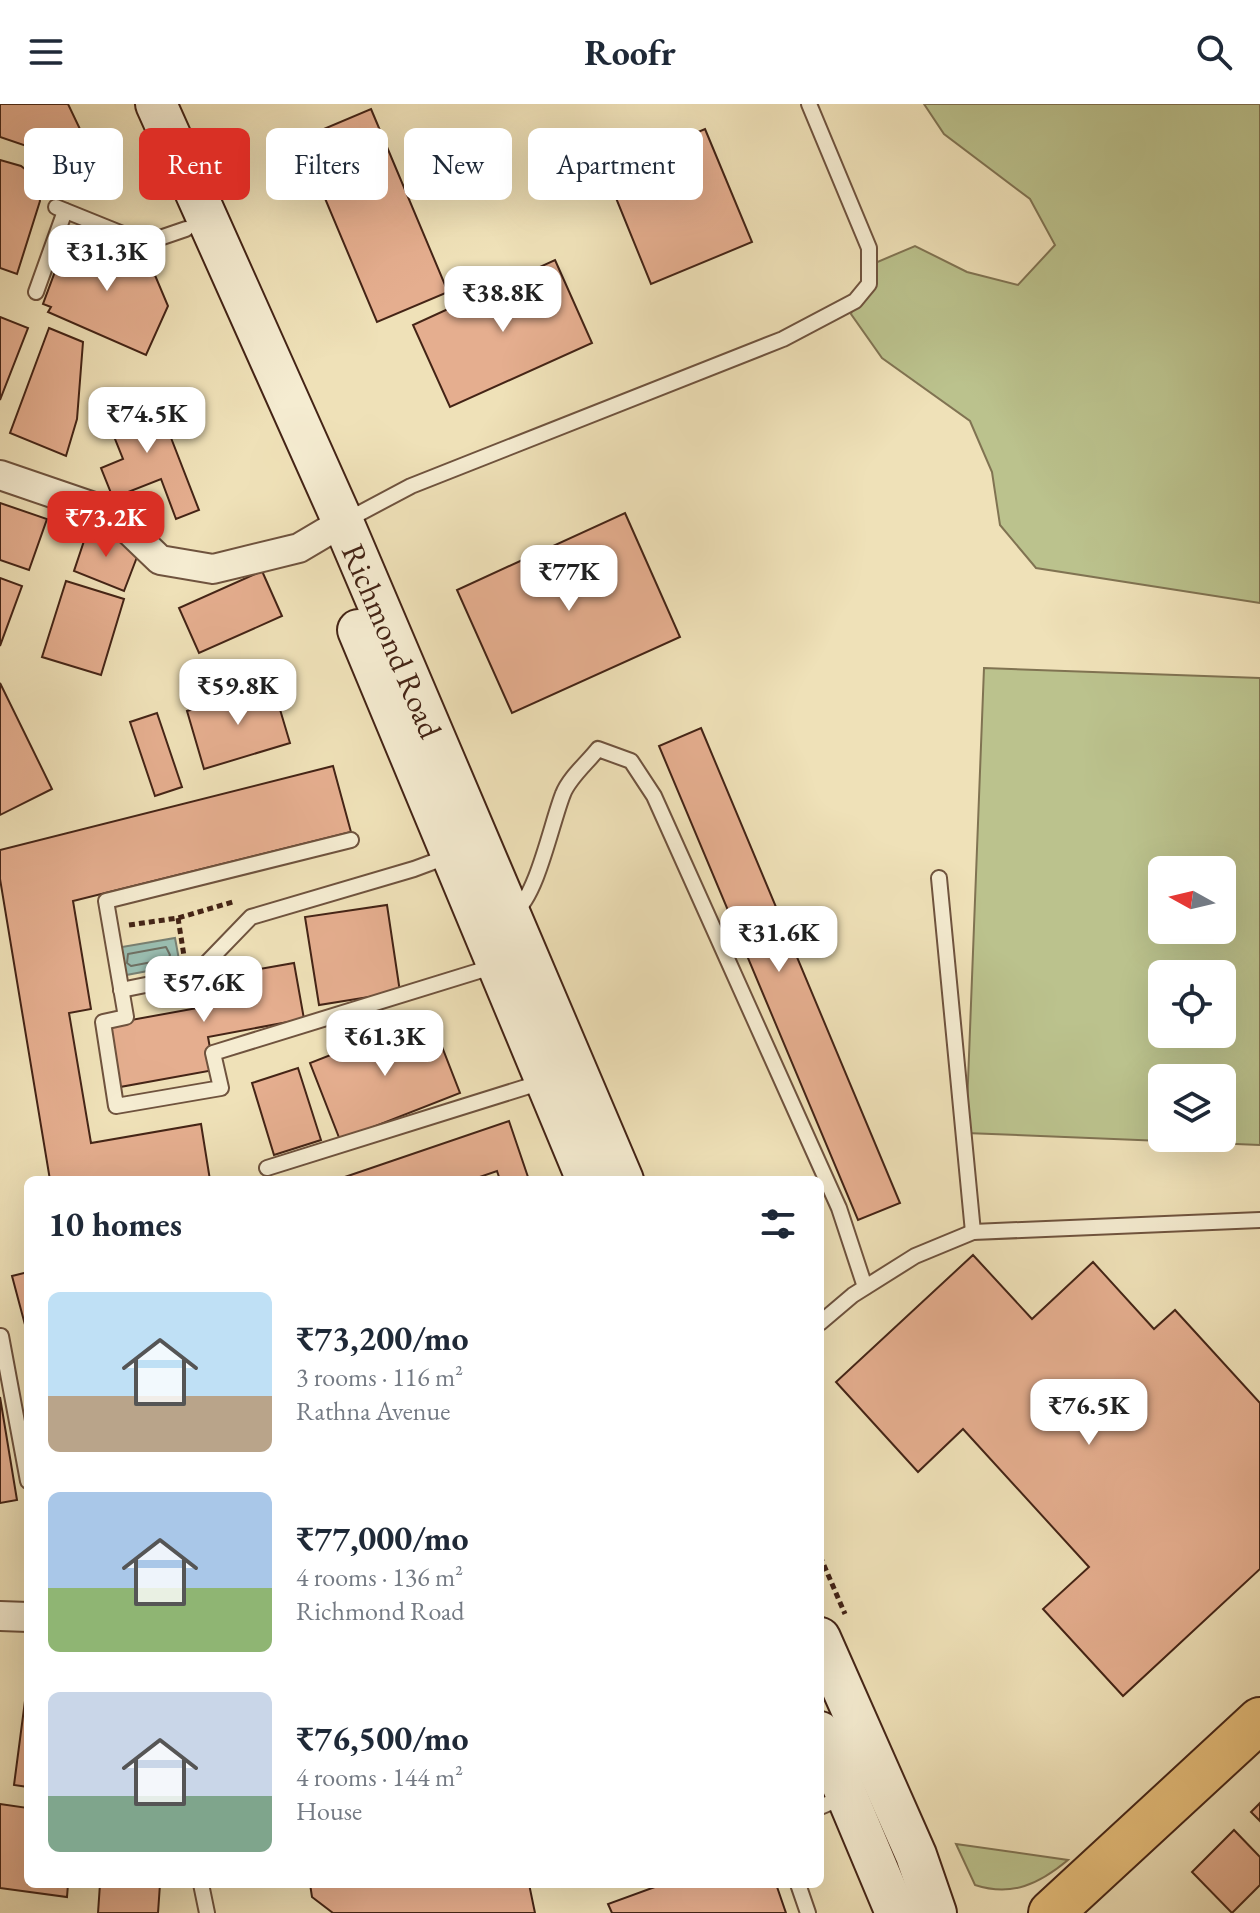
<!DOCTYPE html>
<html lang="en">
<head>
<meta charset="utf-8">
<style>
	:root { --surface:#fff; --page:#f6f6f7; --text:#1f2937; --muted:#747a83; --accent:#d93025 }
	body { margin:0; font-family:"EB Garamond",serif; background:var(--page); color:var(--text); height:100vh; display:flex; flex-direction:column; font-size:30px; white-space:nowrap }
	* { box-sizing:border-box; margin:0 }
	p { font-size:26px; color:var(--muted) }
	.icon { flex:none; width:44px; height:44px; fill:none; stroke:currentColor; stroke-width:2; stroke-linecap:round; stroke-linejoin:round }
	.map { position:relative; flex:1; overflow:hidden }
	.side { position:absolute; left:24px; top:1072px; width:800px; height:712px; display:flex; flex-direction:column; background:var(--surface); border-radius:12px; box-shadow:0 8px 32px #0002 }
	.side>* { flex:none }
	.hud { position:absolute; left:24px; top:24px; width:800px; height:72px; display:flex; gap:16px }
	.needle { width:52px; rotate:278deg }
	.buttons { position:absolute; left:1148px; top:752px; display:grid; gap:16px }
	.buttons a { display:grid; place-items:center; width:88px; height:88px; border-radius:12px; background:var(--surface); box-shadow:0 8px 32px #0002; font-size:40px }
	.price { position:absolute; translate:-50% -68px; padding:0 18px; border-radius:16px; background:#fff; color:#222; font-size:26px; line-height:52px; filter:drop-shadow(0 2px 4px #0008) }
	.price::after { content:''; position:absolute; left:50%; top:48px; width:24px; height:18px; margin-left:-12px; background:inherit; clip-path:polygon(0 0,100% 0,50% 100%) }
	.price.current { background:var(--accent); color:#fff }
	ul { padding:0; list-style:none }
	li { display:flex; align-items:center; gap:24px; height:200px; padding:0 24px }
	li span { display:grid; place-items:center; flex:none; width:224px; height:160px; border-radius:12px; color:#555 }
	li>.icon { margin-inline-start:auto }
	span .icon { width:96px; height:96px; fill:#fffc; stroke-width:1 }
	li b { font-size:34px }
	h2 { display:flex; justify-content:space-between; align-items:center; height:96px; padding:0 24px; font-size:34px }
	.tag { padding:0 28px; border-radius:12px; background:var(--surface); box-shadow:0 8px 32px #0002; font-size:28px; line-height:72px }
	.tag.current { background:var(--accent); color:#fff }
	header { display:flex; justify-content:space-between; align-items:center; height:104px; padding:0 24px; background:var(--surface); font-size:36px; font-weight:700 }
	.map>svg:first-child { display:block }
	.green { fill:#bbc28d; stroke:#807352; stroke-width:2; fill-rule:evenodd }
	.water { fill:#9abdb0; stroke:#788072; stroke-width:2 }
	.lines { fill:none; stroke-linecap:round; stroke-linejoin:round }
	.shore { stroke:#6f7063; stroke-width:2 }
	.building { fill:#e5ae8f; stroke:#442416; stroke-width:2 }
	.lane-casing { stroke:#6f533e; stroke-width:18 }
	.street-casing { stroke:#6f533e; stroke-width:32 }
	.secondary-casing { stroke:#442416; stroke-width:44 }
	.primary-casing { stroke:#442416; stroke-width:48 }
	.path { stroke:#442416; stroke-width:5; stroke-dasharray:6 4; stroke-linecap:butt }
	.lane { stroke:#f5ecd1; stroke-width:14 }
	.street { stroke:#f5ecd1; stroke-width:28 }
	.secondary { stroke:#f5ecd1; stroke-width:40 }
	.primary { stroke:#e8c07c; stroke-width:44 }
	.labels { text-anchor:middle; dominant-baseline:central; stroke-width:6; stroke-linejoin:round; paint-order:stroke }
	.street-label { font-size:32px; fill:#442416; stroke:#f5ecd1 }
</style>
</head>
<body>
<header><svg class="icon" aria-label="menu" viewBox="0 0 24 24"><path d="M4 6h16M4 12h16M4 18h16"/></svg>Roofr<svg class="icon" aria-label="search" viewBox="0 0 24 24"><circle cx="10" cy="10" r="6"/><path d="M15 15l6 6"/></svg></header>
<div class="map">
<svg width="1260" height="1809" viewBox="0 0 1260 1809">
	<rect width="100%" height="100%" fill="#efe1b8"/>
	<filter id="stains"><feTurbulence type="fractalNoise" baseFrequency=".0025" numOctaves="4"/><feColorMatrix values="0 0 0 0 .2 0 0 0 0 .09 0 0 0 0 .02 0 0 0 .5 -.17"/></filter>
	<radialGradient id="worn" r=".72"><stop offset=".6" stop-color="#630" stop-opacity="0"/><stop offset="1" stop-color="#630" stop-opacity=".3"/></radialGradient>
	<g class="green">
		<path d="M924,0h336v499l-224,-35 -36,-43 -8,-53 -22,-51 -88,-63 -31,-44 17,-48 47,-20 52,26 51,13 37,-40 -25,-46 -86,-65z"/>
		<path d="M984,564l276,10v467l-294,-12zM1162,766h60v60h-60zM1162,870h60v60h-60zM1162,974h60v60h-60z"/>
		<path d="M956,1740l112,16c-29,24 -56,37 -93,25z"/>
	</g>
	<path class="water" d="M175,834l5,27 -59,11 -5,-28z"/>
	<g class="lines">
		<path class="shore" d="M166,843l4,8 -2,4 -37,7 -4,-3 1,-9z"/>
	</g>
	<g class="building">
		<path d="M0,0h68l32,67 -100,-34z"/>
		<path d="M371,5l77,183 -71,30 -77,-183z"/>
		<path d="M705,25l47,113 -101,42 -46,-113z"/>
		<path d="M0,56l21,6 14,11 5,24 -23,73 -17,-6z"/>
		<path d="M70,127l79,30 19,45 -22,49 -98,-43 3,-5 -8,-3z"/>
		<path d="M555,156l37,83 -142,64 -37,-82z"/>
		<path d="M0,213l28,11 -28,72z"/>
		<path d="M49,224l34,14 -6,77 -11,37 -56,-23z"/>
		<path d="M154,290l45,116 -23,9 -15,-40 -48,19 -12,-30 22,-9 -18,-45z"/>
		<path d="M0,399l47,16 -18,51 -29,-10z"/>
		<path d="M625,409l55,124 -168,76 -55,-123z"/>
		<path d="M89,422l32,12 16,19 -13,34 -50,-20z"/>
		<path d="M262,467l20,45 -83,37 -20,-45z"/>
		<path d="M0,474l22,8 -22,60z"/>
		<path d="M66,477l58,18 -23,76 -59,-18z"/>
		<path d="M0,579l52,106 -52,26z"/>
		<path d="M273,582l17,57 -86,26 -17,-58z"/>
		<path d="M157,609l25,74 -27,9 -25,-74z"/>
		<path d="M701,624l199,475 -42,17 -199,-474z"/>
		<path d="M333,662l18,66 -278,69 18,108 -22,4 22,130 110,-19 9,56h-160l-50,-301v-29z"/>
		<path d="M387,801l13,87 -81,13 -14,-88z"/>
		<path d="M294,859l10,56 -96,18 6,33 -94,17 -11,-63 94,-17 -5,-27z"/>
		<path d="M430,912l30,77 -120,47 -30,-77z"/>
		<path d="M298,964l23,72 -47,15 -22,-72z"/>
		<path d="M509,1017l20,59h-29l-3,-9 -26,9h-135z"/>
		<path d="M973,1151l59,64 61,-57 61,67 21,-19 85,93v166l-137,127 -80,-87 46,-42 -126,-138 -45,43 -82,-90z"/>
		<path d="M28,1168v64l-16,-60z"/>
		<path d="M0,1293l17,103 -17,3z"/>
		<path d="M28,1574v109l-14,-2z"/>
		<path d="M1260,1699v18l-9,-9z"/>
		<path d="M0,1700l28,4v76h40l-1,13 -67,-9z"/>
		<path d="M1234,1726l26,27v28l-28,28 -40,-41z"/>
		<path d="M100,1780h60l-2,29h-60z"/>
		<path d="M310,1780h219l6,29h-202l-21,-16z"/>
		<path d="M663,1780h113l10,29h-174l-4,-9z"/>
	</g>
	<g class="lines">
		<g class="lane-casing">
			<g id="lane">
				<path d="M56,103l89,36 41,-14"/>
				<path d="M36,188l29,-81"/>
				<path d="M347,416l64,-34 372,-147 72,-38 14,-17v-36l-60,-144"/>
				<path d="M351,736l-245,61 20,116 -23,5 13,84 105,-18 -8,-35 282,-87"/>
				<path d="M939,774l34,354"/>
				<path d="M515,807c22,-15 37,-90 48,-117 6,-16 24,-31 35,-45l33,12 23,35 185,412 26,79"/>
				<path d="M121,886l74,-15 56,-58 163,-48 35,-13"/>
				<path d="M267,1064l275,-86"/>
				<path d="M820,1219l33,-28 62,-39 58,-24 287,-12"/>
				<path d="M1,1232l27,145"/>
				<path d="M820,1703l26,-11"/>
				<path d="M201,1780l6,29"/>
				<path d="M798,1780l10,29"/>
			</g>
		</g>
		<g class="street-casing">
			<g id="street">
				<path d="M0,371l111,38 49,47 53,9 86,-21 44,-26"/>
				<path d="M0,1512l28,1"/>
			</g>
		</g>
		<g class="secondary-casing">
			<g id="secondary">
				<path d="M156,0l187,418 280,658"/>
				<path d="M358,526l229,550"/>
				<path d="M820,1534l96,217 20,58"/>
				<path d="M820,1628l76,181"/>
			</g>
		</g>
		<g class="primary-casing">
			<path id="primary" d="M1051,1809l209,-193"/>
		</g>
		<g class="path">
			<path d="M178,814l6,38"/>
			<path d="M129,821l49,-7 58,-17"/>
			<path d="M820,1452l25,58"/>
		</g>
		<use href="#lane" class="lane"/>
		<use href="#street" class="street"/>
		<use href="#secondary" class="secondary"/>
		<use href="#primary" class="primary"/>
	</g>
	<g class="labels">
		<g class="street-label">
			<text transform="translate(392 537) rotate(67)">Richmond Road</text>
		</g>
	</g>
	<rect width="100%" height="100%" filter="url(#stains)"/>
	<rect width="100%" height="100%" fill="url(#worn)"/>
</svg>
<div class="buttons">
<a><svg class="needle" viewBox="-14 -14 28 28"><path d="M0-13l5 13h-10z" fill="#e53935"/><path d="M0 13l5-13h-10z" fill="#747a83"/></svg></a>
<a><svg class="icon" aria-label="locate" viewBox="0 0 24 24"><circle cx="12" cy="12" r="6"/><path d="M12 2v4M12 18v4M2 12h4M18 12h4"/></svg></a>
<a><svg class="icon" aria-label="layers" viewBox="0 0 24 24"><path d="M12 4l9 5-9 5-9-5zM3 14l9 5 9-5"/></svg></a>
</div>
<b class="price" style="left:107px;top:189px">₹31.3K</b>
<b class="price" style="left:503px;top:230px">₹38.8K</b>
<b class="price" style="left:147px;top:351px">₹74.5K</b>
<b class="price current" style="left:106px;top:455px">₹73.2K</b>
<b class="price" style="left:569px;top:509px">₹77K</b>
<b class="price" style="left:238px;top:623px">₹59.8K</b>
<b class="price" style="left:779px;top:870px">₹31.6K</b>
<b class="price" style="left:204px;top:920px">₹57.6K</b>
<b class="price" style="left:385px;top:974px">₹61.3K</b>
<b class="price" style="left:1089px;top:1343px">₹76.5K</b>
<div class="hud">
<a class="tag">Buy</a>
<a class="tag current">Rent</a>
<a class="tag">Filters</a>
<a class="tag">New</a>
<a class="tag">Apartment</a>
</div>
<section class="side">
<h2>10 homes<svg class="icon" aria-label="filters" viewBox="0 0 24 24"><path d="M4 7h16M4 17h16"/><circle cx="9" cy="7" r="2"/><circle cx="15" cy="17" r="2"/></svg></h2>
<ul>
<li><span style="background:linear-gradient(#bfe0f5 65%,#b9a48a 0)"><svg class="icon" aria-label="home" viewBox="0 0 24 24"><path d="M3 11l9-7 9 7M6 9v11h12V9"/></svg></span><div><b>₹73,200/mo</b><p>3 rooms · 116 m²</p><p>Rathna Avenue</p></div></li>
<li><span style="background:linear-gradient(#a9c7e8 60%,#8fb573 0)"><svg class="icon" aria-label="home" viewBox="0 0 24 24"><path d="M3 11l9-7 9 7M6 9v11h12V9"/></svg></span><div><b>₹77,000/mo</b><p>4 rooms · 136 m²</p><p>Richmond Road</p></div></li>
<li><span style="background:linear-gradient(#c9d6e8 65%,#7fa58c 0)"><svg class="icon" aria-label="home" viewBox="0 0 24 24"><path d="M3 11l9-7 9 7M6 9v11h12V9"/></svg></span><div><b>₹76,500/mo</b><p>4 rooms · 144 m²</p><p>House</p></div></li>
</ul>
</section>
</div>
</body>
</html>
